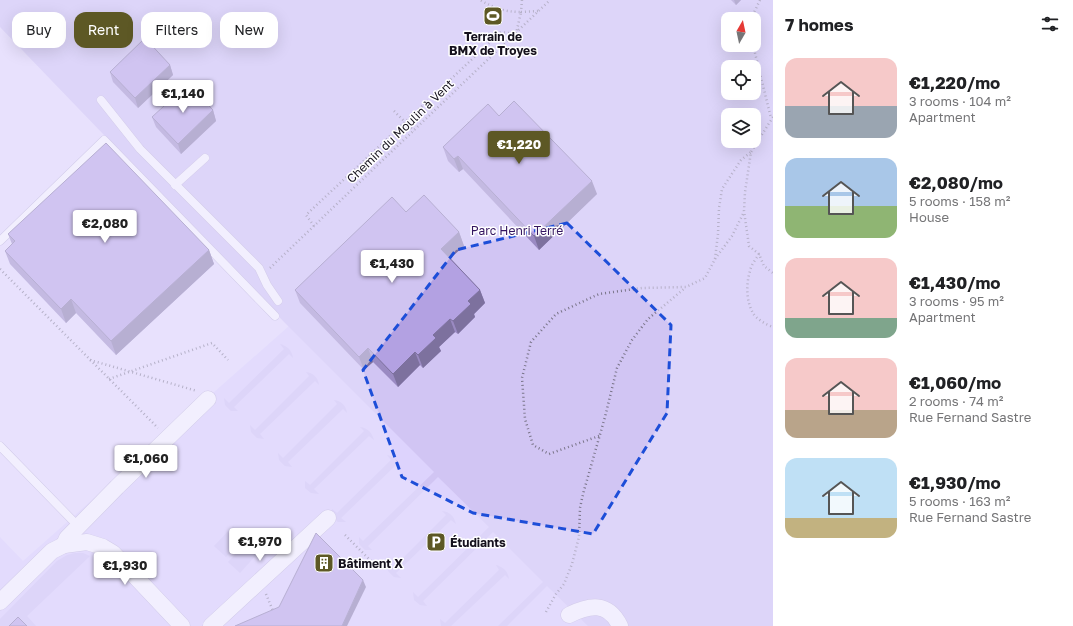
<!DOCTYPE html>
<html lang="en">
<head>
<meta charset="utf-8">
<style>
	:root { --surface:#fff; --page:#f2f2f2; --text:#202124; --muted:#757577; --accent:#5d5825 }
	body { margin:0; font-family:"Golos Text",sans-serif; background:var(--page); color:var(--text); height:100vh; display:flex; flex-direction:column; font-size:15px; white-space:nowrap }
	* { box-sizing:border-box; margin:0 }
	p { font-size:13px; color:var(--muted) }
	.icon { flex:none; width:22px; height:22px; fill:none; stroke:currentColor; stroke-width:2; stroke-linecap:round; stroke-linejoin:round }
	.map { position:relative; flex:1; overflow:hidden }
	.drawer { display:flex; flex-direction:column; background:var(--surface); width:300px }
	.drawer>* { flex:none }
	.guide { position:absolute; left:12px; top:12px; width:380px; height:36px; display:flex; gap:8px }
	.needle { width:26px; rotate:9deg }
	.controls { position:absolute; left:721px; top:12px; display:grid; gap:8px }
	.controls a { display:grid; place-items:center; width:40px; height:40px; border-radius:8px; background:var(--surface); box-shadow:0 4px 16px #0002; font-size:20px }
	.price { position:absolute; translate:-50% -34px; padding:0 9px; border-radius:4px; background:#fff; color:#222; font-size:13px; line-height:26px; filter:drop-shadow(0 1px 2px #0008) }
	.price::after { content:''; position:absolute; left:50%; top:24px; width:12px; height:9px; margin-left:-6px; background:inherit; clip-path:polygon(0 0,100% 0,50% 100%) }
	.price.current { background:var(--accent); color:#fff }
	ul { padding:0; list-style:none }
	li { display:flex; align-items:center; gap:12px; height:100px; padding:0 12px }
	li span { display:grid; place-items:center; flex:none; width:112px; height:80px; border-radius:12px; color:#555 }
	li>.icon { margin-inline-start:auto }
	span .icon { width:48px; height:48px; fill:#fffc; stroke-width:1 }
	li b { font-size:17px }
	h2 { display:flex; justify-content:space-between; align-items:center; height:48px; padding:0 12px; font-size:17px }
	.chip { padding:0 14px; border-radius:12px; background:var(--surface); box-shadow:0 4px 16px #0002; font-size:14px; line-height:36px }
	.chip.current { background:var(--accent); color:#fff }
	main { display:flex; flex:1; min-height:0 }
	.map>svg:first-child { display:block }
	.built { fill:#ddd3fd }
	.green { fill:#d1c5f3; fill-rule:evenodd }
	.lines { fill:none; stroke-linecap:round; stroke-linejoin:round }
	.service-casing { stroke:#b9b1d2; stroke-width:9 }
	.minor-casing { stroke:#b9b1d2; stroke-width:17 }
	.path { stroke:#7a7589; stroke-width:2.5; stroke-dasharray:1 3; stroke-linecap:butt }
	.service { stroke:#fff; stroke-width:8 }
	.minor { stroke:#fff; stroke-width:16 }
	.wall { fill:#9a8ac2 }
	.shaded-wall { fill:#7d719e }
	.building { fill:#b3a1e2; stroke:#7d719e }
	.marked { fill:none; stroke:#1d4ed8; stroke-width:3; stroke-dasharray:8 5; stroke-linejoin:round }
	.labels { text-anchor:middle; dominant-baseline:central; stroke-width:3; stroke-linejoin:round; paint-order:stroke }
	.poi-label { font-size:12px; font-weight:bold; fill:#15111d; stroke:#fff; text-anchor:start }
	.street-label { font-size:12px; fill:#15111d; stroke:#fff }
	.park-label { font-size:12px; fill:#341560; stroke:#fff }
</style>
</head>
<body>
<main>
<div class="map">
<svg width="773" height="626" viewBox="0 0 773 626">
	<rect width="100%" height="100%" fill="#e8e1fd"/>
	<path class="built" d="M298,318l348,308h-646v-89l23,24z"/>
	<g class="green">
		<path d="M0,0h773v626h-185l-41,-40 -40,40h-9l45,-44 -50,-50 -70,69 4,5 -7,-1 -6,-5 -1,-8 5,5 71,-70 -51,-50 -70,69 4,4h-7l-6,-6v-7l4,4 71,-69 -149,-149 -285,-296zM728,19h26v26h-26zM728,67h26v26h-26zM728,115h26v26h-26z"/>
		<path d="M280,344c7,2 12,6 13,14l-4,-4 -55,53 4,4h-7l-6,-6 -1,-7 5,5 55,-54z"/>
		<path d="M306,372c7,1 12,5 13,13l-4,-4 -55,53 4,5 -7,-1 -6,-6 -1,-7 5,5 54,-54z"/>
		<path d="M334,400c7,1 12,5 13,13l-4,-4 -55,53 4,5 -7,-1 -6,-6 -1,-7 5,5 54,-54z"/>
		<path d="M360,427c8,1 12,6 14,13l-5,-4 -55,53 5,5 -8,-1 -6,-5v-7l5,4 54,-54z"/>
		<path d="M387,455c8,2 12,6 14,14l-5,-4 -55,53 5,4h-8l-6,-6v-7l5,4 54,-53z"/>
		<path d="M442,511c8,1 12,5 14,13l-5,-4 -55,53 5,5 -7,-1 -6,-6 -1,-7 5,5 54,-54z"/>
		<path d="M233,526l11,11 -18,20 -12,-11z"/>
		<path d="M247,542l11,11 -18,20 -12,-11z"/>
		<path d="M75,553h8l7,3 -63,60 9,10h-36v-7l57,-58 10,-6z"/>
		<path d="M496,565c7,2 12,6 13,14l-4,-4 -54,51h-10l-1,-7 5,4 54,-53z"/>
	</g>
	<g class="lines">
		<g class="service-casing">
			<g id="service">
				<path d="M101,100l39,49 119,119 8,17 11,16"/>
				<path d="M175,185l30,-27"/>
				<path d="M0,241l104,-101 171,176"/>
				<path d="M0,446l79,81"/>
			</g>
		</g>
		<g class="minor-casing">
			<g id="minor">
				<path d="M64,545l3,-7 50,-51 91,-88"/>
				<path d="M0,602l52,-51 12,-6 23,-3 16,5 10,6 69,73"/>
				<path d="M569,615c20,-10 39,-14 51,11"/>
				<path d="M211,626l117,-108"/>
			</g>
		</g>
		<g class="path">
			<path d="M522,0l-1,12 17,-1"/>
			<path d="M751,19l9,-19"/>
			<path d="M753,45l18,73"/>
			<path d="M394,111l20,20"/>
			<path d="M773,117l-22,35 -6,40 -1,19 5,35 10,8 5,12 9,7"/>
			<path d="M314,226l-8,-11 195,-183 15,2 5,-22c-16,0 -27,-4 -41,-12"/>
			<path d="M759,254c-3,5 -8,11 -9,17 -4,13 -4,30 3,42 3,6 14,12 20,14"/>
			<path d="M715,259l17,-23 12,-24"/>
			<path d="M270,268l280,-268"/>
			<path d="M0,269l158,159"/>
			<path d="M90,360l107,31"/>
			<path d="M109,379l103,-36 16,17"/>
			<path d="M599,436l-50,18 -16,-9 -8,-26 -3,-41 9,-36 25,-28 43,-20 43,-6 44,-1 19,-9 10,-19 3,-25 1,-26 3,-19 19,-29 10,-8"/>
			<path d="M345,535l26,26"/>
			<path d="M266,594l7,17"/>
			<path d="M546,612l10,-18 8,-10 8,-20 7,-27 1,-29 3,-14 22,-77 12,-49 15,-28 16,-21 37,-31"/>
		</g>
		<use href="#service" class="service"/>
		<use href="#minor" class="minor"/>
	</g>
	<g class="wall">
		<path d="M731,0h10l-5,5z"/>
		<path d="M170,65l3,10 -35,33 -25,-26 -3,-10z"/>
		<path d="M213,110l3,11 -35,33 -25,-27 -4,-10z"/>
		<path d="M499,116l98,78 -58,56 -76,-81 -4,3 -11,-11 -5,-14z"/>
		<path d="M406,212l53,20 5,14 -14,12 30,32 5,13 -11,11 1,3 -17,17 -3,-2 -16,15 2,4 -18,17 -3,-3 -22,22 -25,-25 -9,8 -64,-67 -5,-13z"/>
		<path d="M8,234l201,16 5,14 -98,91 -40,-42 -10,10 -56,-59 -5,-13 7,-7z"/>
	</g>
	<g class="shaded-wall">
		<path d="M734,0h7l-5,5z"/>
		<path d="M170,65l3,10 -35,33 -3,-10z"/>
		<path d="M213,110l3,11 -35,33 -3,-10z"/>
		<path d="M458,156l5,13 -4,3 -5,-13z"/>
		<path d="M592,181l5,13 -58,56 -5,-14z"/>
		<path d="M459,232l5,14 -18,16 -5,-13z"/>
		<path d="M209,250l5,14 -98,91 -5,-14z"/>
		<path d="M480,290l5,13 -11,11 1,3 -17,17 -5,-13 15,-20z"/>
		<path d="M71,299l5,14 -10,10 -5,-14z"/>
		<path d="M450,319l5,13 -16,15 2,4 -18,17 -5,-13 15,-20z"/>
		<path d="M368,348l5,14 -9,8 -5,-13z"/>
		<path d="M415,352l5,13 -22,22 -5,-13z"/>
		<path d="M363,580l3,7 -19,39h-5z"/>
	</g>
	<g class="building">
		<path d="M145,38l25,27 -35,33 -25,-26z"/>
		<path d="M188,84l25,26 -35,34 -26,-27z"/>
		<path d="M514,101l78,80 -58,55 -76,-80 -4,3 -11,-12 45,-43 11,12z"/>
		<path d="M106,143l103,107 -98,91 -40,-42 -10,10 -56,-58 10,-10 -7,-7z"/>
		<path d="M424,195l35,37 -18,17 39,41 -12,11 3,3 -18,17 -3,-2 -17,16 3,3 -18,17 -3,-3 -22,22 -25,-26 -9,9 -64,-67 97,-93 14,15z"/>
		<path d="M316,533l47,47 -21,46h-107l44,-19z"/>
		<path d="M18,617l9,9h-18z"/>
	</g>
	<path d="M0 0H773V626H0ZM567,223l104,102 -4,88 -74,121 -120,-21 -71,-36 -39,-107 93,-120z" fill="#e8e1fd" fill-opacity=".55" fill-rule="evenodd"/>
	<path class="marked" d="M567,223l104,102 -4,88 -74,121 -120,-21 -71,-36 -39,-107 93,-120z"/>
	<defs>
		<g id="stadium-square" transform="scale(1)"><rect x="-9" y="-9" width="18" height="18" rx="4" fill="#5d5825" stroke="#fff"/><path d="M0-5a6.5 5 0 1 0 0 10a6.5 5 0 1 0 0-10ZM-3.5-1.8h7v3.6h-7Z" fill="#fff"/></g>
		<g id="parking-square" transform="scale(1)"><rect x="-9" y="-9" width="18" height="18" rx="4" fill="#5d5825" stroke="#fff"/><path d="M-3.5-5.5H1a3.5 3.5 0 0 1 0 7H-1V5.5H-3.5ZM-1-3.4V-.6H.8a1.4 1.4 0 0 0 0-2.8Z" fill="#fff"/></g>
		<g id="building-square" transform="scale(1)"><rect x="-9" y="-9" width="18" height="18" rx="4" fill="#5d5825" stroke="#fff"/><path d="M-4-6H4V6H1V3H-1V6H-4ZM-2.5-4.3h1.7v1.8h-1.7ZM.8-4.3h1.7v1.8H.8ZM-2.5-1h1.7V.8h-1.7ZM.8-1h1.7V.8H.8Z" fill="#fff"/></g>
	</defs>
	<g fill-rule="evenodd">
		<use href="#stadium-square" x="493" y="16"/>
		<use href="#parking-square" x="436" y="542"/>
		<use href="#building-square" x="324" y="563"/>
	</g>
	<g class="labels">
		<g class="poi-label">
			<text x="493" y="36" text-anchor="middle">Terrain de<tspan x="493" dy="14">BMX de Troyes</tspan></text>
			<text x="450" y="542">Étudiants</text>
			<text x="338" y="563">Bâtiment X</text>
		</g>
		<g class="street-label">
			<text transform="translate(400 131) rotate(-44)">Chemin du Moulin à Vent</text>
		</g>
		<g class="park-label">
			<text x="517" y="230">Parc Henri Terré</text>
		</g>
	</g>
</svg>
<div class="controls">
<a><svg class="needle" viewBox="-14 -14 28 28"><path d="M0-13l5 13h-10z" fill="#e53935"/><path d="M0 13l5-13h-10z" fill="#757577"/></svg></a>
<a><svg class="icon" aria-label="locate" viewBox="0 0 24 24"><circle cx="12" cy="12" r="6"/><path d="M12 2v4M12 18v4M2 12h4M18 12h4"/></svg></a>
<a><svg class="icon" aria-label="layers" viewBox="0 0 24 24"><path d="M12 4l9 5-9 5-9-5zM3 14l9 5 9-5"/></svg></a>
</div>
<b class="price" style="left:183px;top:114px">€1,140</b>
<b class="price current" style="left:519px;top:165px">€1,220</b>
<b class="price" style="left:105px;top:244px">€2,080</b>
<b class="price" style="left:392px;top:284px">€1,430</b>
<b class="price" style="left:146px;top:479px">€1,060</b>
<b class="price" style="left:260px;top:562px">€1,970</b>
<b class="price" style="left:125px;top:586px">€1,930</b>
<div class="guide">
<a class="chip">Buy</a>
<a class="chip current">Rent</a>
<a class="chip">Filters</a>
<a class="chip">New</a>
</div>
</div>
<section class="drawer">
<h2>7 homes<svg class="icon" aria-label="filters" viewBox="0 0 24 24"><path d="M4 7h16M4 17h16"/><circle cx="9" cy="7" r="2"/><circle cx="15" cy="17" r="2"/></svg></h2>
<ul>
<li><span style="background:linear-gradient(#f6c9c9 60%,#9aa5b1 0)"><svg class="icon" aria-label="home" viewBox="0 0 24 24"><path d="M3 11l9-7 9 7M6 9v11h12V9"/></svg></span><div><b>€1,220/mo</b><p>3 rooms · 104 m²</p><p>Apartment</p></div></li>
<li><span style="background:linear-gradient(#a9c7e8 60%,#8fb573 0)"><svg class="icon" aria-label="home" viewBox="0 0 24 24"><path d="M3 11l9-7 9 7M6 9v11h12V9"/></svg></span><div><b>€2,080/mo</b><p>5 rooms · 158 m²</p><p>House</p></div></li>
<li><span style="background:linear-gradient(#f6c9c9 75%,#7fa58c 0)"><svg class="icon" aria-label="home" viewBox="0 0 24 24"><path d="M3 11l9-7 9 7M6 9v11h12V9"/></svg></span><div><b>€1,430/mo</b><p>3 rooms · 95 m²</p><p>Apartment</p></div></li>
<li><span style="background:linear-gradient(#f6c9c9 65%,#b9a48a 0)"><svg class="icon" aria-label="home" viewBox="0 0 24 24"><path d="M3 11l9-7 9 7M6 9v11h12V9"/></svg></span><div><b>€1,060/mo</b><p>2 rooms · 74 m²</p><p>Rue Fernand Sastre</p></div></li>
<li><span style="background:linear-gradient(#bfe0f5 75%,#c2b280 0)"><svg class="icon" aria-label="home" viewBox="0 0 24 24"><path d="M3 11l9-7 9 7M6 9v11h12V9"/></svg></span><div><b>€1,930/mo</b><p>5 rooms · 163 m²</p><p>Rue Fernand Sastre</p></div></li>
</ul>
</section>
</main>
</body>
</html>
